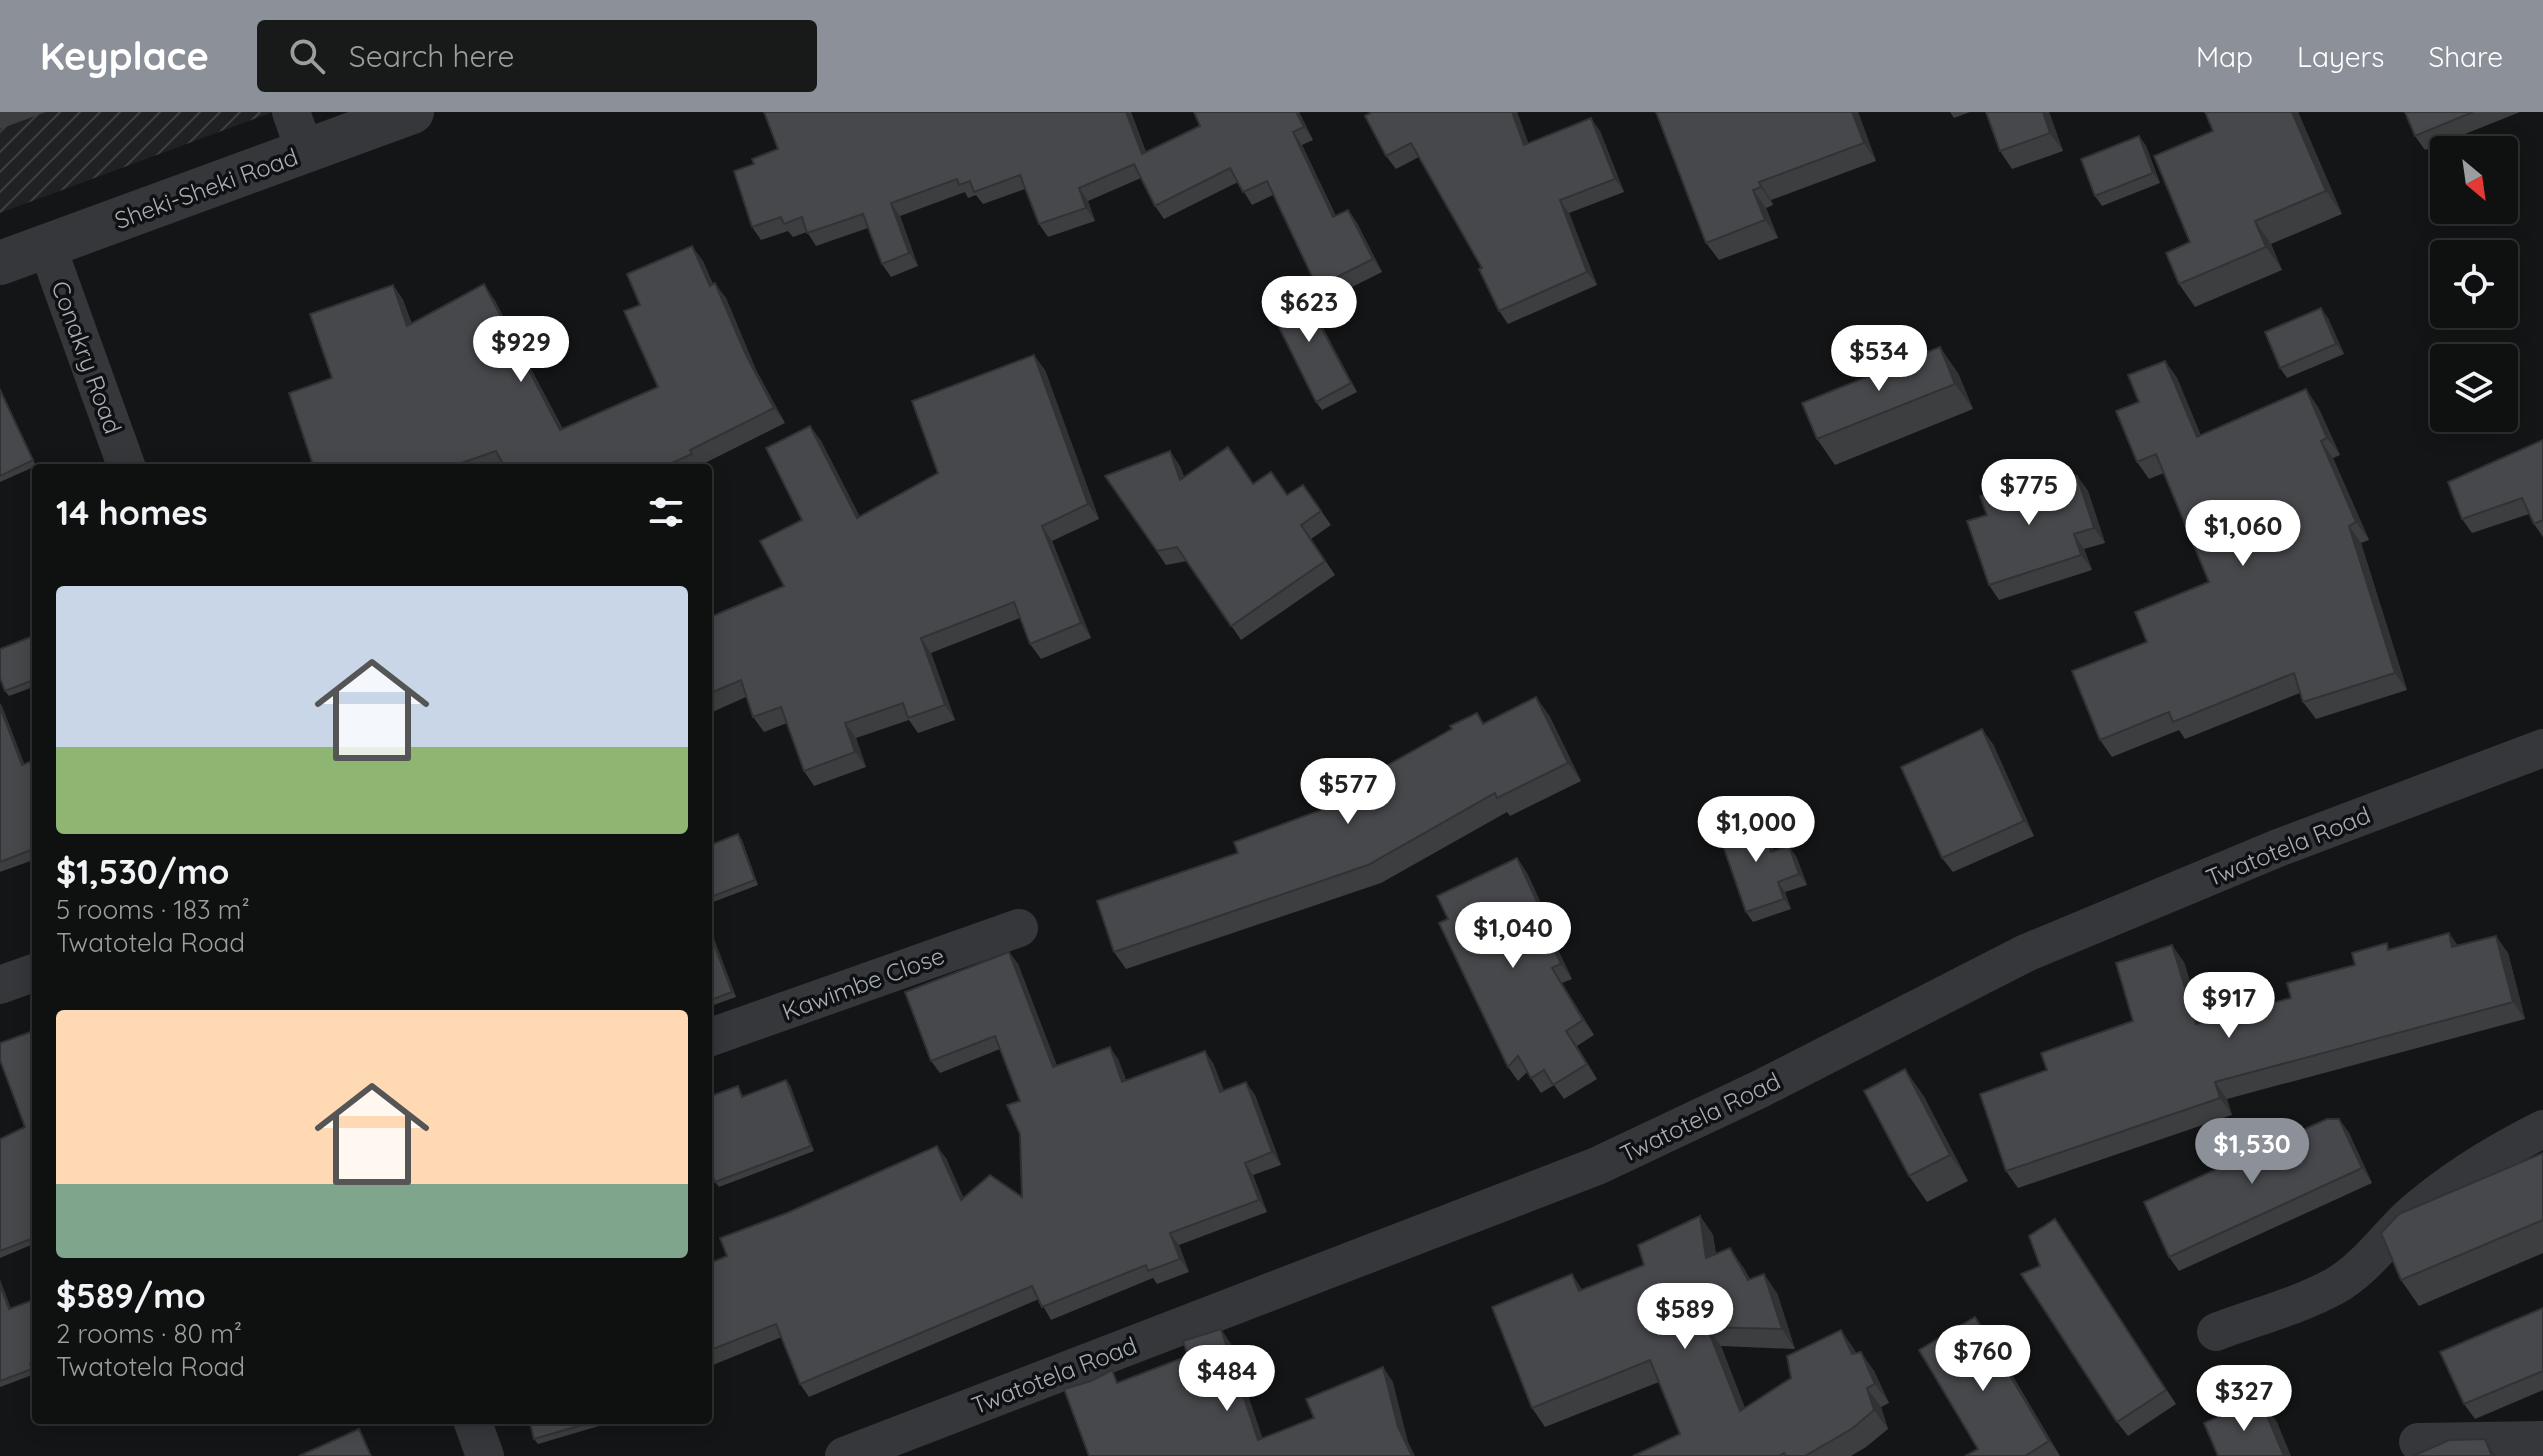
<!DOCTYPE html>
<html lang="en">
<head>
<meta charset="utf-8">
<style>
	:root { --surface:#0f1010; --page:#181919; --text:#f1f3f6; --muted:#9b9d9f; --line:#2f3030; --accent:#8c9099 }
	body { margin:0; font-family:Quicksand,sans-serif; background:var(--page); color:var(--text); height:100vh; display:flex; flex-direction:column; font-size:30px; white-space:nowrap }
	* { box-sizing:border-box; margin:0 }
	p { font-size:26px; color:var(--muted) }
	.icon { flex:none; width:44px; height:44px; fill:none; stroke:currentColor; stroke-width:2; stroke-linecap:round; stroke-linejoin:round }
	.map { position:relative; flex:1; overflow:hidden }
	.panel { position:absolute; left:32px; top:352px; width:680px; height:960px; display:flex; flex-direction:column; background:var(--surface); border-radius:8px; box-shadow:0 4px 20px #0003,0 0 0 2px var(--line) }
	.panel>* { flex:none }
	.needle { width:52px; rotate:151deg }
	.controls { position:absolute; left:2430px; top:24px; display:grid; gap:16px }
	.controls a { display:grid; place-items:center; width:88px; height:88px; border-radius:8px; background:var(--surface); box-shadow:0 4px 20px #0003,0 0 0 2px var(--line); font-size:40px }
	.price { position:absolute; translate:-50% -68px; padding:0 18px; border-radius:28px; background:#fff; color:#222; font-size:26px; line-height:52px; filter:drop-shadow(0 2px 4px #0008) }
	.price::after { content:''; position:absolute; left:50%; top:48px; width:24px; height:18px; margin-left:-12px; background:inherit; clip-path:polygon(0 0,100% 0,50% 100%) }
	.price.on { background:var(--accent); color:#fff }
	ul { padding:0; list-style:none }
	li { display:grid; align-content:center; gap:16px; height:424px; padding:0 24px }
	li span { display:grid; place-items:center; height:248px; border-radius:8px; color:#555 }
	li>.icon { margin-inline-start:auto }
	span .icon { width:144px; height:144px; fill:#fffc; stroke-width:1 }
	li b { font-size:34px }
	h2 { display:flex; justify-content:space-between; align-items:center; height:96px; padding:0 24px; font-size:34px }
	header { display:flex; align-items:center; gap:48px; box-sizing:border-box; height:112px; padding:0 40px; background:var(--accent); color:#fff }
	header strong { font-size:38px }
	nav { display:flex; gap:44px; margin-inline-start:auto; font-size:28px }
	.search { width:560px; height:72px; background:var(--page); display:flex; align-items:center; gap:20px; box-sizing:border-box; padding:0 28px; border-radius:8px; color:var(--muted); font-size:30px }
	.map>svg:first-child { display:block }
	.industrial { fill:url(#industrial-furrows) }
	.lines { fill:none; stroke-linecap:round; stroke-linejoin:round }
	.minor { stroke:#36373b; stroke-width:38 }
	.tertiary { stroke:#36373b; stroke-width:44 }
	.wall { fill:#3c3e40 }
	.shaded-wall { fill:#313234 }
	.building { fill:#46484b; stroke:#313234; stroke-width:2 }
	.labels { text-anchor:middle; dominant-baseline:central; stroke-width:7; stroke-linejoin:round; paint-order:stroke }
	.street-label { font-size:24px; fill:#a7aeb5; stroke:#0f1011 }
</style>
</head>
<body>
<header>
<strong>Keyplace</strong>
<div class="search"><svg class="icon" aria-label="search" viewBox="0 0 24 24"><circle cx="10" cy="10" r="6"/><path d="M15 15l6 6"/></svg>Search here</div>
<nav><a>Map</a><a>Layers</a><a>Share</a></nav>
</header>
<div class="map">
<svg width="2543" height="1344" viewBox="0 0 2543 1344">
	<defs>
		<pattern id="industrial-furrows" width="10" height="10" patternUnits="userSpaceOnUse" patternTransform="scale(2)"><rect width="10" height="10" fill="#202123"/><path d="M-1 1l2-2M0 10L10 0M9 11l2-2" fill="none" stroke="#3e3f41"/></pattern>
	</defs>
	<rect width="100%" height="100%" fill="#141516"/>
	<path class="industrial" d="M0,0h273l-273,101z"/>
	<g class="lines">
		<g class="minor">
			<path d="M291,0l14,39"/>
			<path d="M47,134l80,222"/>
			<path d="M0,873l36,-13"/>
			<path d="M708,926l311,-110"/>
			<path d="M2216,1220c39,-15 83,-26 119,-46 30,-17 51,-48 76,-71 41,-36 84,-62 132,-86"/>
			<path d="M472,1308l13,36"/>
			<path d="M2418,1330l125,-2"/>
			<path d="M844,1344l753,-290 163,-77 266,-136 252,-105 265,-100"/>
		</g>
		<path class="tertiary" d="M0,151l412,-151"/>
	</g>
	<g class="wall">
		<path d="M0,0h46l-46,17z"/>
		<path d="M764,0h367l15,40 153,-40 14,28 -11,5 34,71 12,-6 9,13 25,49 -56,28 -9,-13 -44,-92 -21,10 -14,-23 -74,37 -9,-13 -14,-28 -53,23 7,20 -47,16 -9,-13 -14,-35 -42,15 -7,-9 -8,3 -3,-6 -65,24 18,50 -27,11 -9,-13 -14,-36 -52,18 -9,-14 -14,5 -5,-6 -27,9 -9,-13 2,-63 24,-15z"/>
		<path d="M1372,0h145l11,31 72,-12 24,61 -55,21 28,72 -89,39 -9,-13 -17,-43 -63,-111 -23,12 -10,-13z"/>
		<path d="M1656,0h202l18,49 -105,39 2,5 -7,3 12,30 -59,22 -13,-17z"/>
		<path d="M1950,0h20l-16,6z"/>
		<path d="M2049,0l14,39 -51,18 -12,-18z"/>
		<path d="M2298,0l44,102 -71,30 11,26 -87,37 -16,-23 11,-42 23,-111z"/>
		<path d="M2405,0h115l-95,38 -10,-14z"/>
		<path d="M2139,24l7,10 14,37 -58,23 -7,-10z"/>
		<path d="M703,149l10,23 13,14 30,72 29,53 -84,42 1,3h-197l-1,-1 -3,1h-187l18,-90 61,-93 10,15 9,24 82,-25 69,130 95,-42 -18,-82z"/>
		<path d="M1305,182l52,98 -35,18 -6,-8z"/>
		<path d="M2328,206l16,36 -57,24 -7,-10z"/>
		<path d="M2165,249l12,17 24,58 117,-29 22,48 -7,3 36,82 -8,3 46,147 -91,29 -13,-17 -3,-9 -115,46 -6,-9 -67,27 -12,-17 47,-98 62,-60 -45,-109 -15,6 -12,-17 2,-60z"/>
		<path d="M1045,258l54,149 -47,22 39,97 -50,21 -11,-15 -10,-26 -89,35 24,67 -37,13 -9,-13 -53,18 10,29 -52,19 -10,-15 -17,-48 -23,9 -11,-15 -7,-20 -38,17v-96l76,-32 18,-66 8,-94 11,15 39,76 78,-44z"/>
		<path d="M1958,261l15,36 -138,56 -18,-26z"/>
		<path d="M0,276l36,78 -36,16z"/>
		<path d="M2543,328v97l-9,-13 -5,-10 -57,19 -10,-14z"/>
		<path d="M1180,354l4,11 70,7 34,11 15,-10 28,40 -20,14 24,36 -94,65 -54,-79 -21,4 -61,-89z"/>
		<path d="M2077,364l11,15 17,52 -21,6 8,21 -93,30 -10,-15 -2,-70 58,-29z"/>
		<path d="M36,523v51l-27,10 -4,-5z"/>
		<path d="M0,591l24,61 10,-4 2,3v96l-36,13z"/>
		<path d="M1549,603l32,66 -71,35 -3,-4 -126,71 -255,86 -12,-17 124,-99 113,-54 133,-75z"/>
		<path d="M1993,632l41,92 -81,36 -11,-14z"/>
		<path d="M1765,715l9,24 22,5 11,29 -22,7 6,17 -38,13 -7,-10z"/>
		<path d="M738,722l4,6 16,45 -50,19v-58z"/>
		<path d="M1517,746l10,15 22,48 -4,2 27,56 -10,4 32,52 -17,11 20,33 -33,20 -10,-14 -13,8 -14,-21 -9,9 -10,-14 -60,-148z"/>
		<path d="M708,811l28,74 -28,10z"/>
		<path d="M2458,834l50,7 17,66 -298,80 5,16 -214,73 -12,-17 41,-101 86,-49 51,-59 18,60 89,-24 64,-33 36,-16z"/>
		<path d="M1009,840l9,12 39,102 61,-7 8,21 87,-17 11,28 31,4 26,70 -28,10 14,37 -88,33 10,27 -32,12 -4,-6 -102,42 -12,-21 -230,98 -9,-13 -18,-47 -74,30v-103l238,-106 17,40 59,-1 -2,-96 -20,-52 -60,24 -9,-12z"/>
		<path d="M36,918v213l-36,15v-119l25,-12z"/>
		<path d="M790,973l24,66 -95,36 -4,-5 23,-96 5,10z"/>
		<path d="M1923,983l45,86 -41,21 -18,-26z"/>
		<path d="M2339,1007l10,14 23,50 -193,88 -10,-14z"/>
		<path d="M2543,1041v100l-124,53 -18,-26z"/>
		<path d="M1700,1104l13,19 3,19 27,13 7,12 27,14 18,56 -74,-3 24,62 109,-59 2,4 18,18 15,32 -8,4 7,22 -22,18 -15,9h-218l47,-22 -21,-52 -114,45 -13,-19 51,-118 61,-25z"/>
		<path d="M2055,1107l121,185 -48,32 -11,-14 -77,-156z"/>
		<path d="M0,1168l11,29 25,-10v69l-3,1 2,5 -35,13z"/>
		<path d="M2543,1196v82l-68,29 -11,-15z"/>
		<path d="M1988,1222l72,122h-95l13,-7z"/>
		<path d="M529,1308h86l1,1 -78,23 -4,-5z"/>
	</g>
	<g class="shaded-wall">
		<path d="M1126,0h5l20,55 -9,-13z"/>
		<path d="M1296,0h3l14,28 -9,-13z"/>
		<path d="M1512,0h5l17,46 -10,-13z"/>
		<path d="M1852,0h6l18,49 -12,-18z"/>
		<path d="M2043,0h6l14,39 -13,-18z"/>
		<path d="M2292,0h6l44,102 -16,-23z"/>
		<path d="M1591,6l9,13 24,61 -9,-13z"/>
		<path d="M1293,20l9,13 40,85 -9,-13z"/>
		<path d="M2139,24l7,10 14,37 -7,-10z"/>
		<path d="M1759,70l12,18 2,5 -12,-18z"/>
		<path d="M1079,76l9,13 7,20 -9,-13z"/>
		<path d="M1753,78l13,18 12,30 -13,-18z"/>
		<path d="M1560,88l9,13 28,72 -10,-13z"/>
		<path d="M891,91l9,13 18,50 -9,-13z"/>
		<path d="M1348,98l9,13 25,49 -9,-13z"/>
		<path d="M2255,109l16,23 11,26 -16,-23z"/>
		<path d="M692,134l11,15 17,40 -10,-15z"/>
		<path d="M715,171l11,15 30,72 29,53 -11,-15 -28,-53z"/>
		<path d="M484,172l10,15 77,146 -11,-15z"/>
		<path d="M393,173l10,15 15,41 -11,-15z"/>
		<path d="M1299,174l6,8 52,98 -6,-9z"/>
		<path d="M2321,196l7,10 16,36 -8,-10z"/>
		<path d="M1940,235l18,26 15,36 -18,-25z"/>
		<path d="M1034,243l11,15 54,149 -11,-15z"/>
		<path d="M2165,249l12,17 32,77 -12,-18z"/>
		<path d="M2306,277l12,18 22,48 -13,-17z"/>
		<path d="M810,314l11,15 47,92 -11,-15z"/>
		<path d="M2321,329l12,17 36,82 -13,-18z"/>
		<path d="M1170,339l10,15 10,28 -10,-14z"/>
		<path d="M2077,364l11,15 17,52 -11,-15z"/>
		<path d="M1042,414l10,15 39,97 -10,-15z"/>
		<path d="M2349,414l12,17 46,147 -12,-17z"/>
		<path d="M2074,422l10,15 8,21 -11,-15z"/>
		<path d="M921,526l10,15 24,67 -10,-15z"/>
		<path d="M1536,585l13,18 32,66 -13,-18z"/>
		<path d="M0,591l2,3 26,67 -6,-8 -22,-58z"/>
		<path d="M845,611l11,15 10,29 -11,-15z"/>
		<path d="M1982,617l11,15 41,92 -10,-15z"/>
		<path d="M1758,704l7,11 14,36 -8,-11z"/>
		<path d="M738,722l4,6 16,45 -3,-5z"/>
		<path d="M1789,734l7,10 11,29 -8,-11z"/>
		<path d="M1517,746l10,15 22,48 -10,-15z"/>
		<path d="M1778,770l7,10 6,17 -7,-10z"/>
		<path d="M1535,796l10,15 27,56 -11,-15z"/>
		<path d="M708,811l28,74 -4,-5 -24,-64z"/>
		<path d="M2449,821l12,17 -9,-3z"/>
		<path d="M2496,824l12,17 17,66 -12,-17z"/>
		<path d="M2172,833l12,17 24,79 -12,-17z"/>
		<path d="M1009,840l9,12 44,115 -9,-12z"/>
		<path d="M1552,856l10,15 32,52 -11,-15z"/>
		<path d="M1566,919l11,15 20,33 -10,-15z"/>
		<path d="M1110,935l8,12 13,35 -9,-12z"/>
		<path d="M1205,939l8,12 16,41 -9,-12z"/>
		<path d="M1905,957l18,26 45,86 -18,-26z"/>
		<path d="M786,968l4,5 24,66 -3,-5z"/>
		<path d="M1246,970l9,13 26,70 -9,-13z"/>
		<path d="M2215,970l12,17 5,16 -12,-17z"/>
		<path d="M2339,1007l10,14 23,50 -10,-15z"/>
		<path d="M937,1034l9,12 24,54 -9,-12z"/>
		<path d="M1245,1051l8,12 14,37 -8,-12z"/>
		<path d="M1700,1104l13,19 6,42 -13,-19z"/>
		<path d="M1170,1121l9,12 10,27 -9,-13z"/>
		<path d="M1730,1136l13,19 18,33 -13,-20z"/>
		<path d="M1572,1162l13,20 -6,-3z"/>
		<path d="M1764,1162l13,19 18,56 -13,-20z"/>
		<path d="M0,1168l13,34 -4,-5 -9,-24z"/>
		<path d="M1975,1205l13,17 72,122 -11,-15z"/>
		<path d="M1707,1215l14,19 32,84 -13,-19z"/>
		<path d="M1221,1217l10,15 37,110 -10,-14z"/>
		<path d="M1841,1218l13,19 11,24 -13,-19z"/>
		<path d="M1861,1240l13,19 15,32 -14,-19z"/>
		<path d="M1383,1255l10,15 15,60 7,14h-3l-14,-29z"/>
		<path d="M1867,1276l14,19 7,22 -14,-19z"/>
		<path d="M2260,1287l17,23 14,34h-7z"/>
		<path d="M2485,1327l11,17h-4z"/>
	</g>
	<g class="building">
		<path d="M764,0h362l16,42 58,-28 -6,-14h102l8,15 -11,5 40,85 15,-7 25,49 -56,28 -50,-106 -24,11 -13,-24 -75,38 -21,-42 -55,24 7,20 -47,16 -19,-49 -46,17 -4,-11 -11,4 -2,-6 -66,24 18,50 -27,11 -19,-50 -56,19 -5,-16 -18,7 -3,-7 -29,10 -18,-56 20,-7 -2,-5 26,-10z"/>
		<path d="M1372,0h140l12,33 67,-27 24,61 -55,21 27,72 -88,39 -20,-42 3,-1 -71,-125 -25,13 -21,-40z"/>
		<path d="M1656,0h196l12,31 -105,39 2,5 -8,3 12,30 -59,23z"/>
		<path d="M1986,0h57l7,21 -50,18z"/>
		<path d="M2205,0h87l34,79 -71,30 11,26 -87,37 -13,-31 24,-11 -36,-86 59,-25z"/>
		<path d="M2405,0h68l-58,24z"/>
		<path d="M2139,24l14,37 -58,23 -14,-37z"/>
		<path d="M692,134l18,40 5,-3 31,72 28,53 -84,42 2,4 -31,14h-156l-9,-17 -49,17h-133l-25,-75 43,-15 -22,-64 83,-29 14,41 77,-42 76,146 98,-43 -34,-76 16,-6 -13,-31z"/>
		<path d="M1299,174l52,97 -35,19 -49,-99z"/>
		<path d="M2321,196l15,36 -56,24 -15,-36z"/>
		<path d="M1940,235l15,37 -138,55 -15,-36z"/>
		<path d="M1034,243l54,149 -46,22 39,97 -51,21 -16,-42 -93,36 24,67 -37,13 -5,-15 -58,20 10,29 -51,19 -23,-64 -28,10 -12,-37 -33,14v-76l76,-32 -24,-45 42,-21 -36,-72 44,-22 47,92 81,-45 -26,-72z"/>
		<path d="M2165,249l32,76 109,-48 21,49 -6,3 35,81 -7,4 46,147 -92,29 -9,-29 -121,49 -4,-10 -69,28 -28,-69 75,-29 -12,-30 74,-30 -53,-128 -19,8 -21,-51 23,-9 -11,-27z"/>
		<path d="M0,278l33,70 -33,16z"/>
		<path d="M2543,328v80l-9,4 -12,-26 -60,21 -14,-37z"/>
		<path d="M1228,335l25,37 18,-12 16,23 16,-10 18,26 -20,14 24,36 -94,65 -54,-79 -20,4 -52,-75 65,-25 10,29z"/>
		<path d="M2038,364l3,11 36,-11 17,52 -20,6 7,21 -92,30 -22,-64 20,-6 -7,-19z"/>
		<path d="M36,523v44l-31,12 -5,-13v-29z"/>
		<path d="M1536,585l32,66 -71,35 -2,-5 -127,72 -254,87 -17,-51 141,-48 -4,-11 117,-43 -6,-10 107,-60 -2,-3 27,-13 6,11z"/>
		<path d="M0,595l22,58 12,-5 2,6v82l-36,14z"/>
		<path d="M1982,617l42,92 -82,37 -41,-91z"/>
		<path d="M1758,704l13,36 18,-6 10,28 -21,8 6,17 -38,13 -28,-81z"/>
		<path d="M738,722l17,46 -47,18v-52z"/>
		<path d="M1517,746l22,48 -4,2 26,56 -9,4 31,52 -17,11 21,33 -34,21 -9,-15 -13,8 -13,-22 -10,11 -69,-144 9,-4 -11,-23z"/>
		<path d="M708,816l24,64 -24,9z"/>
		<path d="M2449,821l3,14 44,-11 17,66 -298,80 5,16 -214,73 -26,-77 67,-24 -6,-17 92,-32 -17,-58 56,-18 24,79 95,-26 -4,-15 68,-18 -3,-12 35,-10 1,7z"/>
		<path d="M1009,840l44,115 57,-20 12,35 83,-31 15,41 26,-10 26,70 -27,11 14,37 -89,33 10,26 -32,12 -2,-6 -104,42 -10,-21 -232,98 -24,-60 -68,27v-87l19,-8 -7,-18 67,-25 150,-67 24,54 29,-25 32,22 -2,-63 -13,-29 13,-4 -25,-65 -64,25 -26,-69z"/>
		<path d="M36,918v207l-36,14v-112l25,-12 -25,-67v-17z"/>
		<path d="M1905,957l45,86 -41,21 -45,-85z"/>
		<path d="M786,968l25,66 -96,36 -7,-19v-66l30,-11 4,11z"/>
		<path d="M2327,1007h12l23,49 -193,89 -25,-55z"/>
		<path d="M2543,1041v67l-142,60 -20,-47 18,-19z"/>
		<path d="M1700,1104l6,42 24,-10 18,32 16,-6 18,55 -75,-2 33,84 51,-33 -4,-22 54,-26 11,24 9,-2 14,32 -8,4 7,22 -21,18 -48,28h-19l-2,-3 -5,3h-146l47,-22 -30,-74 -118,48 -40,-101 80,-33 7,17 65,-26 -6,-20z"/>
		<path d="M2055,1107l111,171 -49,32 -96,-148 19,-8 -11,-30z"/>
		<path d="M0,1173l9,24 27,-10v63l-6,2 2,5 -32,12z"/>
		<path d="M2543,1196v63l-79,33 -24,-52z"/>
		<path d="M1975,1205l74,124 -24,15h-60l13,-7 -59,-99z"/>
		<path d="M1221,1217l37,111 56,-22 -8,-19 77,-32 15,60 14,29h-323l-25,-67 27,-8 21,-11 5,13 71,-27 -5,-15z"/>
		<path d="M2260,1287l24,57h-66l-14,-33z"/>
		<path d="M529,1308h70l-65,19z"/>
		<path d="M359,1317l12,27h-72z"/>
		<path d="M2485,1327l7,17h-79l36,-16z"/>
	</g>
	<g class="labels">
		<g class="street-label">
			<text transform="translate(206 76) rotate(-20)">Sheki-Sheki Road</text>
			<text transform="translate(87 245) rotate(70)">Conakry Road</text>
			<text transform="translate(2288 734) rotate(-22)">Twatotela Road</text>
			<text transform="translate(863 871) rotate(-20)">Kawimbe Close</text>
			<text transform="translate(1700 1005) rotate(-26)">Twatotela Road</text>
			<text transform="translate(1054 1263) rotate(-21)">Twatotela Road</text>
		</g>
	</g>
</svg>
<div class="controls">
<a><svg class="needle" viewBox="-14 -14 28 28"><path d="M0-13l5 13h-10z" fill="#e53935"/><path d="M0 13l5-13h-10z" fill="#9b9d9f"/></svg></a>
<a><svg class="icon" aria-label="locate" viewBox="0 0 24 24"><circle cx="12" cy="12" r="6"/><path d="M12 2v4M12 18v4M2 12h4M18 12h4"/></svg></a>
<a><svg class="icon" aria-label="layers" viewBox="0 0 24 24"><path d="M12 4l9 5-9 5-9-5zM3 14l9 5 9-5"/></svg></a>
</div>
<b class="price" style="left:1309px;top:232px">$623</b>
<b class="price" style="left:521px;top:272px">$929</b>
<b class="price" style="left:1879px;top:281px">$534</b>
<b class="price" style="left:2029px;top:415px">$775</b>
<b class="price" style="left:2243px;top:456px">$1,060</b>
<b class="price" style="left:1348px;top:714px">$577</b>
<b class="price" style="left:1756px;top:752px">$1,000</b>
<b class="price" style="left:1513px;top:858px">$1,040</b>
<b class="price" style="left:2229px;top:928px">$917</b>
<b class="price on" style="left:2252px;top:1074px">$1,530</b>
<b class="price" style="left:1685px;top:1239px">$589</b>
<b class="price" style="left:1983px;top:1281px">$760</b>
<b class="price" style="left:1227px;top:1301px">$484</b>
<b class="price" style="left:2244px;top:1321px">$327</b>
<section class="panel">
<h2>14 homes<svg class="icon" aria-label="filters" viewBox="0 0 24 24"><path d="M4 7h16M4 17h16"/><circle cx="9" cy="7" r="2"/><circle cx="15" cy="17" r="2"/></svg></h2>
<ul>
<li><span style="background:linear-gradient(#c9d6e8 65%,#8fb573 0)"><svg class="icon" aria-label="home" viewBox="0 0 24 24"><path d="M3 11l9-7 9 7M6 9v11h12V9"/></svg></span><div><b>$1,530/mo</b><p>5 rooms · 183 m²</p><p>Twatotela Road</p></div></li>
<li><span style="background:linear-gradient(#ffd9b3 70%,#7fa58c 0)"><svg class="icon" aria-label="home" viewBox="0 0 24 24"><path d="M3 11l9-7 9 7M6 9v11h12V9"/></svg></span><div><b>$589/mo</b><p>2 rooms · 80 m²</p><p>Twatotela Road</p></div></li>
</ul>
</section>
</div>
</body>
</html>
